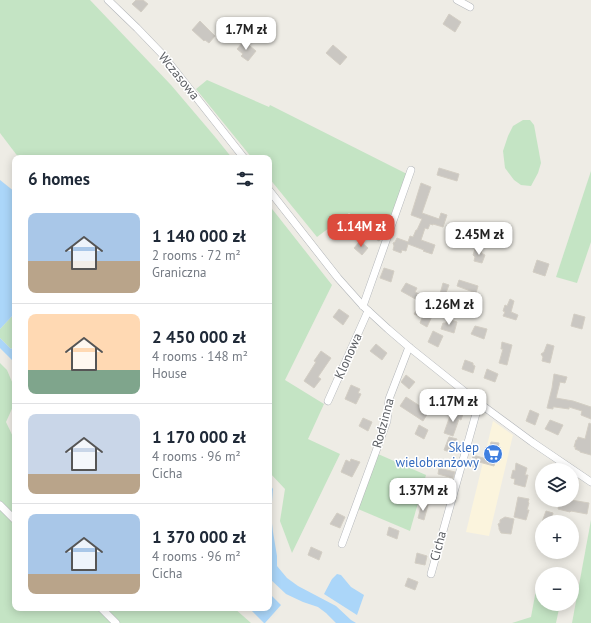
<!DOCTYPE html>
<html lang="en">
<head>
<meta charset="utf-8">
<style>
	:root { --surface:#fff; --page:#f2f2f3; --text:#1f2937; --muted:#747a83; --line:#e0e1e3; --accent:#dc4b3d }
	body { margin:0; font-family:"PT Sans",sans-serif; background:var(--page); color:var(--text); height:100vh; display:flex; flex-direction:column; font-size:15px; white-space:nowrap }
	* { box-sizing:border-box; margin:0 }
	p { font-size:13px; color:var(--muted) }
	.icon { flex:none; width:22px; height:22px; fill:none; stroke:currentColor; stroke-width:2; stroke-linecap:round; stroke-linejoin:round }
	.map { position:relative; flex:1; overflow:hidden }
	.sheet { position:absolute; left:12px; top:155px; width:260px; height:456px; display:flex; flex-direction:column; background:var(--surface); border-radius:8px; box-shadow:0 2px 10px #0003 }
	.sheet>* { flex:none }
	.tools { position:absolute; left:535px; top:463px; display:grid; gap:8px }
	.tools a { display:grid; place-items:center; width:44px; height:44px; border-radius:50%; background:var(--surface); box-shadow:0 2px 10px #0003; font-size:20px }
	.price { position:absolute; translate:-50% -34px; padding:0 9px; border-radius:8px; background:#fff; color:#222; font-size:13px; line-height:26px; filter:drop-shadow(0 1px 2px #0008) }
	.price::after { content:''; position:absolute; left:50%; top:24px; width:12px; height:9px; margin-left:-6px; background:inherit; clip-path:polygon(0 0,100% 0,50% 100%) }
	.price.on { background:var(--accent); color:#fff }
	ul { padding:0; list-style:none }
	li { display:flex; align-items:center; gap:12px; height:100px; padding:0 16px }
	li+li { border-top:1px solid var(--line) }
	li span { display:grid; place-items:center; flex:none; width:112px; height:80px; border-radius:8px; color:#555 }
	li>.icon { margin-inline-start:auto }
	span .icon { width:48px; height:48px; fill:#fffc; stroke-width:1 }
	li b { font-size:17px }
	h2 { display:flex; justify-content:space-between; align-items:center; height:48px; padding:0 16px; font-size:17px }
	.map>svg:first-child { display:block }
	.commercial { fill:#fbf4dd }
	.green { fill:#c4e4c4 }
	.water { fill:#abd6f9 }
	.building { fill:#cac7c2; stroke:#d3cec4 }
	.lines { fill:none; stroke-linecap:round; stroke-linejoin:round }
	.minor-casing { stroke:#b2b5b9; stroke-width:8 }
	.minor { stroke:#fff; stroke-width:7 }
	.labels { text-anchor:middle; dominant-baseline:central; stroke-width:3; stroke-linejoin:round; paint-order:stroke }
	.street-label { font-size:13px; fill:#5d6065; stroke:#fff }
	.shop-label { font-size:13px; fill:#366cbe; stroke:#fff; text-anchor:end }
</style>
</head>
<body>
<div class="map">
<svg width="591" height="623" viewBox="0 0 591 623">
	<rect width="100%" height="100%" fill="#eeece5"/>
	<path class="commercial" d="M493,421l20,14 -24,101 -23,-4z"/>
	<g class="green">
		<path d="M0,0h90l81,85 45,53 16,20h-213l-19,-25z"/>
		<path d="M207,80l62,27 1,-2 137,69 -22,62 -36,-23 -32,24 -48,-59v-20h-17l-56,-69z"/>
		<path d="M523,120h7l4,5 7,38 -3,10 -7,13 -10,-1 -7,-5 -9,-12 -2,-17 5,-15 5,-10z"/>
		<path d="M591,171v71l-14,41 -21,-6z"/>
		<path d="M269,205l63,80 -47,95 39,24 -16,35 32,15 -48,99 -12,-32 5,-32 -16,-17z"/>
		<path d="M15,313v32l-4,4 -11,-11v-9z"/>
		<path d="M0,363l7,7 8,19v13l-9,20 9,19v167h219l17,15h-251z"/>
		<path d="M378,454l48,21 -16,56 -52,-22z"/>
		<path d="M591,520v103h-19z"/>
		<path d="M536,590l6,1v13h18l-4,19h-44l19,-6z"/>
	</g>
	<g class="water">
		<path d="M0,180l15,12v121l-15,16z"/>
		<path d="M0,338l11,11 4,-4v18l-15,-15z"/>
		<path d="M269,483l4,6 -2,26 2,17 4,24v10l10,12 11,8 38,20 15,14 5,3h-20l-10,-10 -8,-6 -15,-5 -17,-8 -17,-16z"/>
		<path d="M337,574l4,1 10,12 13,8 -7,20 -33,-21 8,-15z"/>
		<path d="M269,593l12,12 -16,18h-1l-15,-15h20z"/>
	</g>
	<g class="building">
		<path d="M136,0h7l5,4 -7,8 -9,-8z"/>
		<path d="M449,14l12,8 -6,10 -12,-8z"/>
		<path d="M200,21l15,15 -6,7 -4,-3 -1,1 -12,-11z"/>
		<path d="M244,41l12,10 -8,10 -7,-5 2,-2 -6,-5z"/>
		<path d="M333,45l14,12 -7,8 -14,-12z"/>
		<path d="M439,168l20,6 -2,7 -20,-6z"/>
		<path d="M421,183l10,4 -9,26 17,6 2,-6 6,2 -4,12 -10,-3v1l-3,-1 -2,5 -3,-1 -4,12 14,5 -3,9 -9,-3 1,-1 -16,-6 -2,7 -4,-1 -1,3 -8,-3 1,-4 -1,-3 2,-1 2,-4 11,4 2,-6 3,1 3,-7h1l5,-11 -11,-4z"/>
		<path d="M371,227l12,7 -4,7 -12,-7z"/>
		<path d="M360,241l8,7 -6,7 -8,-7z"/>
		<path d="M475,249l7,3 -1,1 4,2 -3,8 -8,-2 1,-4 -2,-2z"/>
		<path d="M537,260l12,4 -4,12 -12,-4z"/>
		<path d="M384,268l10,3 -3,11 -11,-4z"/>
		<path d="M459,280l19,6 -2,7 -19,-7z"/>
		<path d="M406,283l11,5 -2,4 14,7 -5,8 -6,-4 1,-2 -18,-10z"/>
		<path d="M443,283l6,2 -7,18 -4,-2z"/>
		<path d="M510,299l4,2 -3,11 7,3 -2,5 -13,-4 2,-4 -2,-1 2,-6 2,1z"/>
		<path d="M419,306l14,8 -6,13 -7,-4 2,-5 -8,-4z"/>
		<path d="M339,309l10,7 -6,9 -10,-8z"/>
		<path d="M574,314l11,3 -3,12 -11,-3z"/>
		<path d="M447,319l10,3 -3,11 -13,-4 2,-6h3z"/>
		<path d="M475,326l12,3 -3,10 -13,-5z"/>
		<path d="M433,331l10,5 -5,11 -10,-5z"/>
		<path d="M502,342l10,3 -5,20 -8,-2 4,-14h-2z"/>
		<path d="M376,344l11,9 -5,7 -12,-9z"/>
		<path d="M547,344l7,2 -4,17 -8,-2 1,-4 -2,-3 3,-2z"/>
		<path d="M321,351l10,7 -13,19 3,2 -7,9 -10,-7 12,-19 -2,-1z"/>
		<path d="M465,360l8,3v2l2,1 -2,7 -11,-4z"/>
		<path d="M487,369l11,5 -3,8 -11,-4z"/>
		<path d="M554,374l13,3 -2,6 -5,-1 -4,16 17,3 18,6v12l-10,-4 1,-4 -13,-4v2l-14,-2h-2v2l-6,-1 5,-20z"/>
		<path d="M406,375l9,7 -6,7 -8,-7z"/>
		<path d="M351,385l9,4 -2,4 3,1 -5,10 -11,-5z"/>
		<path d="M432,394l5,4 -14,23 -23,-15 6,-9 17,11z"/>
		<path d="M452,410l11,4 -2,6 -2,-1 -6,17 -9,-3z"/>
		<path d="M530,410l9,4 -4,11 -9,-4z"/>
		<path d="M363,418l9,4 -4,9 -9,-5z"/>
		<path d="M550,420l13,5 -5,10 -13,-6z"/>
		<path d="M589,423l2,1v31l-11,-3v-1l-5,-2 1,-2h-2l2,-7h1l1,-3 7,2z"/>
		<path d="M419,425l9,5 -4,9 -9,-5z"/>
		<path d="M449,437l8,2 -5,14 -8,-3z"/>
		<path d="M491,442l8,1 -5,23 -15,-4 -2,6 -10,-3 1,-6 4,1 1,-5 14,4z"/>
		<path d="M351,459l9,3 -8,15 -11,-5 5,-12 4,2z"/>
		<path d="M516,463l11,5 -2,7h3l-3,12 -11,-3 1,-5 -4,-1 2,-8 2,1z"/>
		<path d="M439,468l16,4 -2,6 -15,-4z"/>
		<path d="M518,497l11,2 -1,3 1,1 -2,7h2l-3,10 -12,-3z"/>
		<path d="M560,500h11l18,3 -2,11 -16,-3 -1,1 -12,-3z"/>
		<path d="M422,503l6,2 -4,15 -6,-2z"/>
		<path d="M546,511l7,2 -2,9h-9z"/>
		<path d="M337,513l8,4 -5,11 -10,-4z"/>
		<path d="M505,517l9,2 -3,15 -10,-1 -2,-4v-2l-1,-3 2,-1v-3z"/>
		<path d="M389,527l10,4 -2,8 -10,-4z"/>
		<path d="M311,547l11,5 -3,8 -11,-5z"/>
		<path d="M417,553l10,3 -2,9 -10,-2z"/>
		<path d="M408,578l10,4 -3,8 -10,-4z"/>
	</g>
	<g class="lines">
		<g class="minor-casing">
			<g id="minor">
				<path d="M108,0l29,28 25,26 82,104"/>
				<path d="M457,0l13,7"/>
				<path d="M269,190l69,88 25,28 25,23 21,18 70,56 53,39 59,40"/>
				<path d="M363,306l48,-136"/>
				<path d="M328,401l40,-90"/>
				<path d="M0,505l15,15"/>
				<path d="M342,544l45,-123 2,-22 20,-52"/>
				<path d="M431,574l48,-171"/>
				<path d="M101,608l15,15"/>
			</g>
		</g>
		<use href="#minor" class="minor"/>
	</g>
	<defs>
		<g id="supermarket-disc" transform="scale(1)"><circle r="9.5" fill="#3f7fe0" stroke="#fff"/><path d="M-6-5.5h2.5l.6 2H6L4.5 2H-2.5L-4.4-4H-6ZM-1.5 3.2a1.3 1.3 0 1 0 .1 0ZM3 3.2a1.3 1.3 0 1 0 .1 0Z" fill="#fff"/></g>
	</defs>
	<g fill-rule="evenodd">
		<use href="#supermarket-disc" x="493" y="454"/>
	</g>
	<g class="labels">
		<g class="street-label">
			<text transform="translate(179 76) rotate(51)">Wczasowa</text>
			<text transform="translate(348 356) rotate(-66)">Klonowa</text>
			<text transform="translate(383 423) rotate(-75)">Rodzinna</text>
			<text transform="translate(438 546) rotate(-75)">Cicha</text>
		</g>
		<g class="shop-label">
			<text x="479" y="447">Sklep<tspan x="479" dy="15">wielobranżowy</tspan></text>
		</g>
	</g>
</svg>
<div class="tools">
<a><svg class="icon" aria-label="layers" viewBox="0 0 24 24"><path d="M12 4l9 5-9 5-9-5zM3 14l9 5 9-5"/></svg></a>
<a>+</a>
<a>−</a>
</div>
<b class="price" style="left:246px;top:51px">1.7M zł</b>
<b class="price on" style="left:361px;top:248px">1.14M zł</b>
<b class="price" style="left:479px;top:256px">2.45M zł</b>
<b class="price" style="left:449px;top:326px">1.26M zł</b>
<b class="price" style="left:453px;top:423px">1.17M zł</b>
<b class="price" style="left:423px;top:512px">1.37M zł</b>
<section class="sheet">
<h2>6 homes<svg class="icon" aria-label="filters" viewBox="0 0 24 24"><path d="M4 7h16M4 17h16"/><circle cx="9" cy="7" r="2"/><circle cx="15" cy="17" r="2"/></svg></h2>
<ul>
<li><span style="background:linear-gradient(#a9c7e8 60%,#b9a48a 0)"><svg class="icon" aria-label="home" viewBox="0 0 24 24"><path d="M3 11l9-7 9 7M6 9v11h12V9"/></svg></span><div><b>1 140 000 zł</b><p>2 rooms · 72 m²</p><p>Graniczna</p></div></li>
<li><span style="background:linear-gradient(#ffd9b3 70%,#7fa58c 0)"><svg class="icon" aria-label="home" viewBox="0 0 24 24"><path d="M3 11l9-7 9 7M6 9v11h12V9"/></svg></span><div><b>2 450 000 zł</b><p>4 rooms · 148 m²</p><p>House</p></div></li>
<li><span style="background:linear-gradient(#c9d6e8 75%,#b9a48a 0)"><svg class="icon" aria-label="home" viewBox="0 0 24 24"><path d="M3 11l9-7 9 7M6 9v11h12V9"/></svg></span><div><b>1 170 000 zł</b><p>4 rooms · 96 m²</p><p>Cicha</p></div></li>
<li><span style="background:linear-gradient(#a9c7e8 75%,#b9a48a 0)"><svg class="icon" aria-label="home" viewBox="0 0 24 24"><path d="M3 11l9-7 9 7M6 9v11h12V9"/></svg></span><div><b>1 370 000 zł</b><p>4 rooms · 96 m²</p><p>Cicha</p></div></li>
</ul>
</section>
</div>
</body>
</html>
